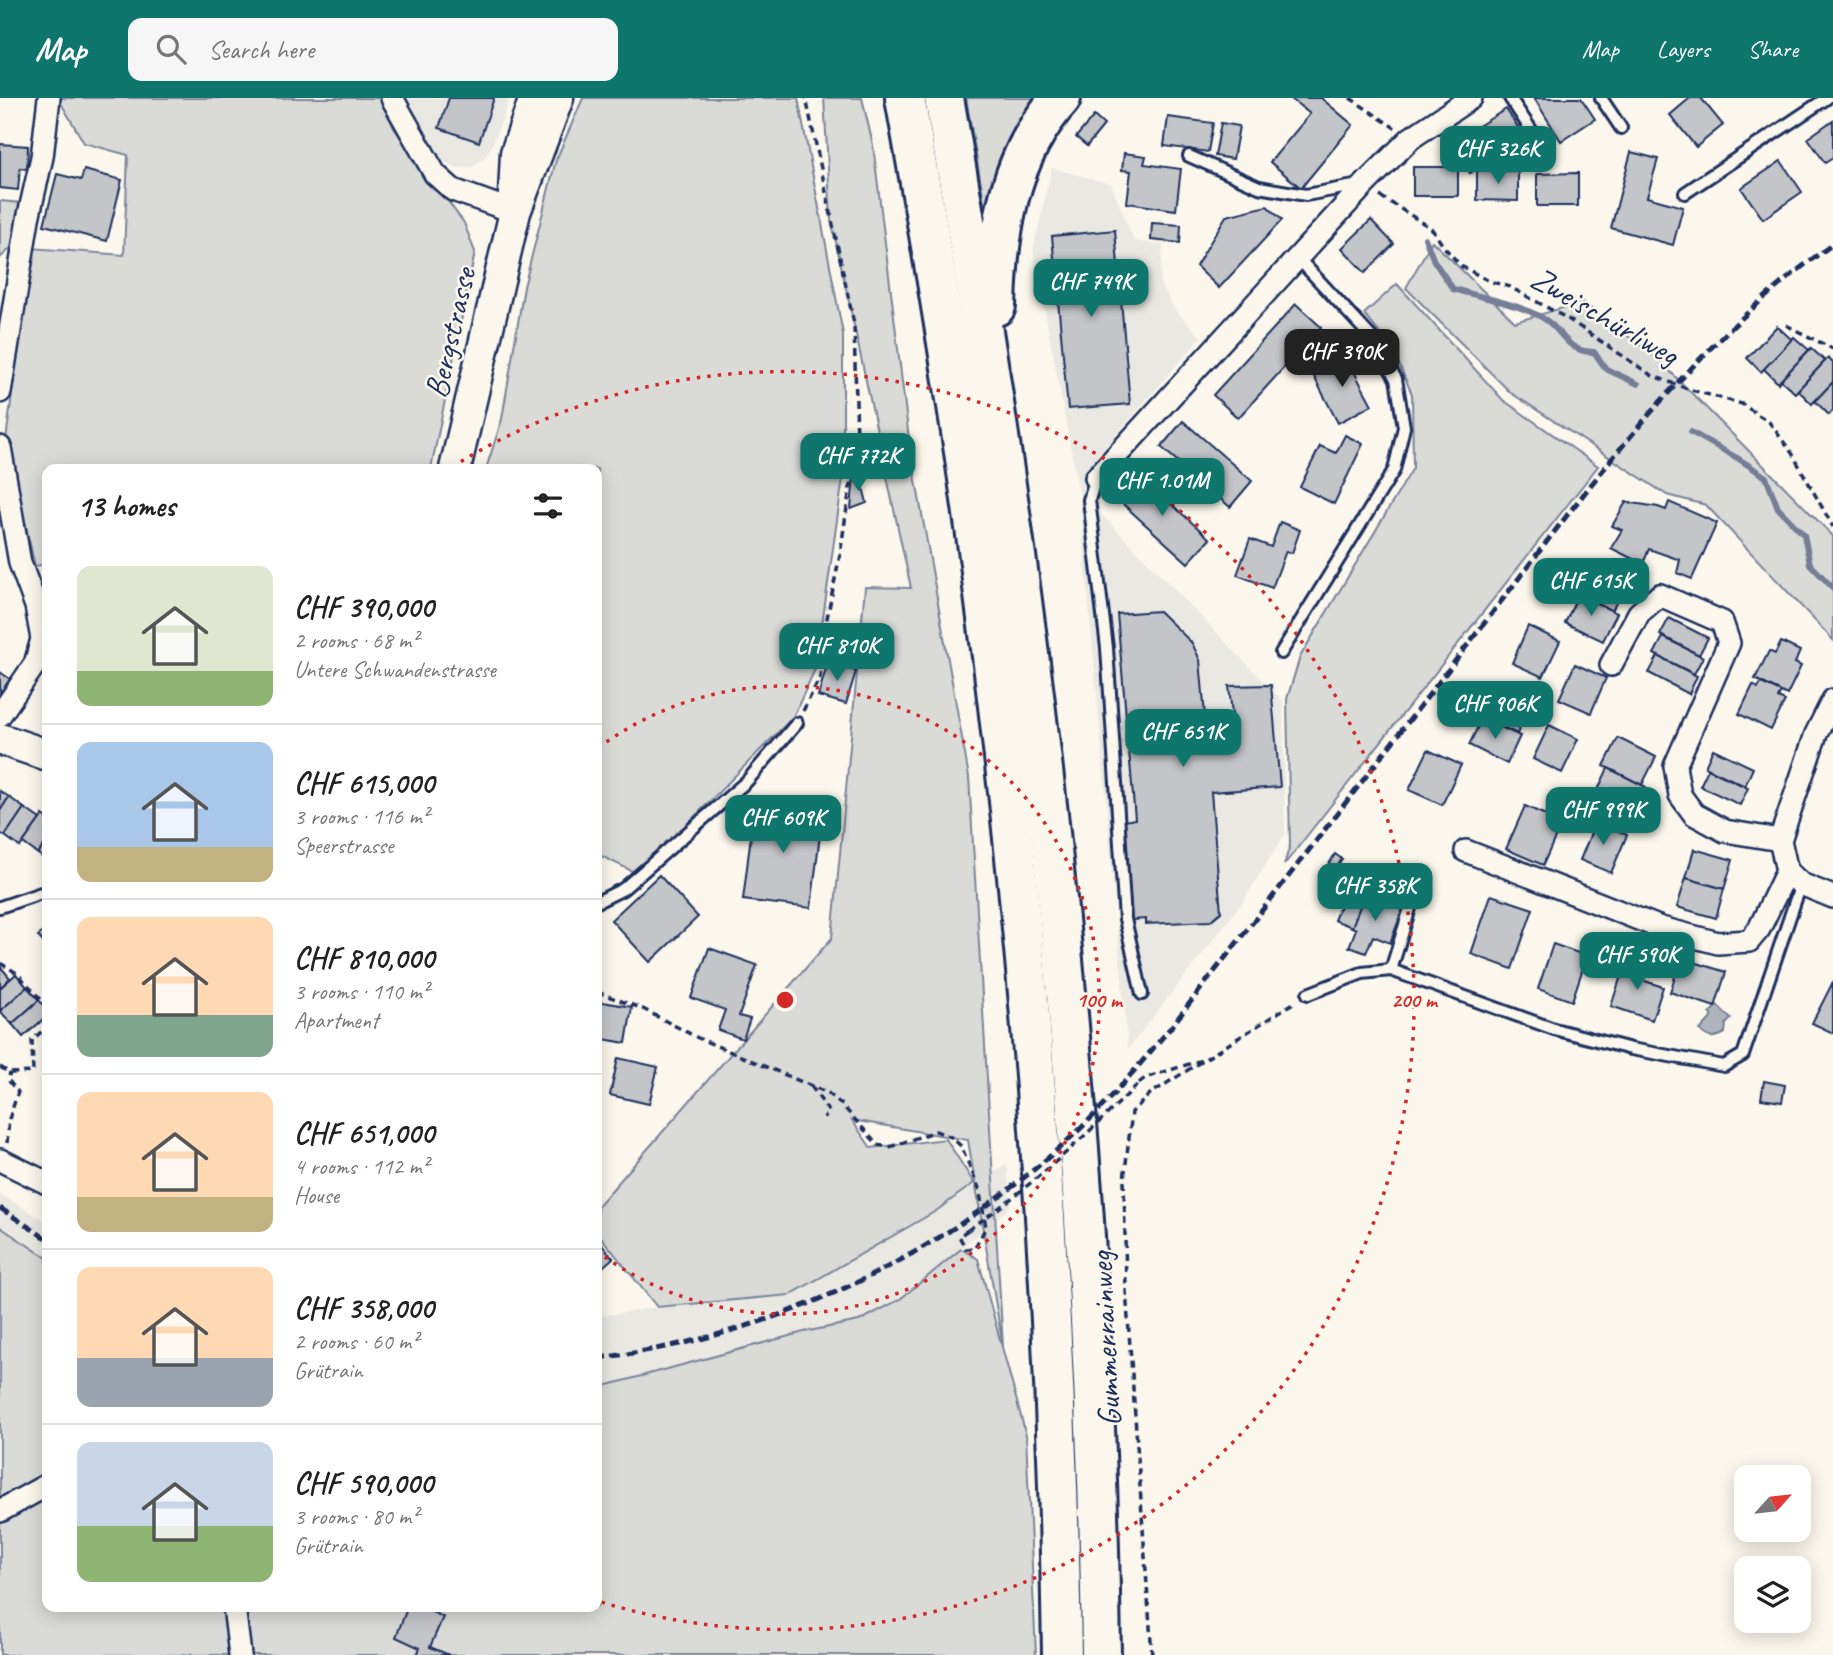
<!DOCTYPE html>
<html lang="en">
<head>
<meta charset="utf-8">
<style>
	:root { --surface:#fff; --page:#f6f6f6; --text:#222; --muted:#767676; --line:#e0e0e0; --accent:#0f766e }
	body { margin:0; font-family:Caveat,sans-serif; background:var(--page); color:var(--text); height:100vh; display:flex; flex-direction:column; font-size:26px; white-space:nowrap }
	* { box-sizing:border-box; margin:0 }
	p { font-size:23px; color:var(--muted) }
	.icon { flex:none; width:38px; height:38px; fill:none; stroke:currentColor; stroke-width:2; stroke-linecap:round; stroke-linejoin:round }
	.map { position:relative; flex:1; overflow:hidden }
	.details { position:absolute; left:42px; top:366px; width:560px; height:1148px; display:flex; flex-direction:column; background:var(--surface); border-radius:14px; box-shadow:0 4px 18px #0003 }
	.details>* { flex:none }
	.needle { width:46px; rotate:63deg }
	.tools { position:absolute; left:1734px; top:1367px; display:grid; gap:14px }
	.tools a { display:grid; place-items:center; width:77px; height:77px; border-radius:14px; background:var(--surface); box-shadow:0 4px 18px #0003; font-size:35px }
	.price { position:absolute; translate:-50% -60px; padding:0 16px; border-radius:14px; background:var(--accent); color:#fff; font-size:23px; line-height:46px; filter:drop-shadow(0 2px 4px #0008) }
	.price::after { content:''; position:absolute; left:50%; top:42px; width:21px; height:16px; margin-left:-10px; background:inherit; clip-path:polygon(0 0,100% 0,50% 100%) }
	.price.current { background:#222; color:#fff }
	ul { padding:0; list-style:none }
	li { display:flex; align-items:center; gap:21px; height:175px; padding:0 35px }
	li+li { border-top:2px solid var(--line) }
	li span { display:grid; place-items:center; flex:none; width:196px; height:140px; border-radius:14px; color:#555 }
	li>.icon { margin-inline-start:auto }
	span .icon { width:84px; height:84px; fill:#fffc; stroke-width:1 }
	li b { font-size:30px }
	h2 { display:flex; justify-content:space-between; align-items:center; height:84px; padding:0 35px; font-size:30px }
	header { display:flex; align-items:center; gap:42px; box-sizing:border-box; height:98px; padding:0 35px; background:var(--accent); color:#fff }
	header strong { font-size:33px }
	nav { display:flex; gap:38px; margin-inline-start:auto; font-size:24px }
	.search { width:490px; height:63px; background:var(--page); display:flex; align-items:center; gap:18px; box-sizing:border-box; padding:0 24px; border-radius:14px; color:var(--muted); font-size:26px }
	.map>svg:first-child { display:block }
	.built { fill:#eae8e2 }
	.green { fill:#dadad7; stroke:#7a849a; stroke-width:2 }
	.water { fill:#afb3bb; stroke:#747e96; stroke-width:2 }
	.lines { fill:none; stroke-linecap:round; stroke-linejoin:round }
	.stream { stroke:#747e96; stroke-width:6 }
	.building { fill:#c3c5c9; stroke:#1b2f5e; stroke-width:2 }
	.service-casing { stroke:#1b2f5e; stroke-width:16 }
	.minor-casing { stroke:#1b2f5e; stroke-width:26 }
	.secondary-casing { stroke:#1b2f5e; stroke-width:35 }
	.motorway-casing { stroke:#1b2f5e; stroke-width:44 }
	.path { stroke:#1b2f5e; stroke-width:3.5; stroke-dasharray:7 5; stroke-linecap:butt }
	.service { stroke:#fbf7ec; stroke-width:10 }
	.minor { stroke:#fbf7ec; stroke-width:21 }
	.secondary { stroke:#fbf7ec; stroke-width:30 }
	.motorway { stroke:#fbf7ec; stroke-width:38 }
	.rail { stroke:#1b2f5e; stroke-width:5; stroke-dasharray:10 5; stroke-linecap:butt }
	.path-bridge { stroke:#1b2f5e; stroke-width:3.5; stroke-dasharray:7 5; stroke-linecap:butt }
	.ring { fill:none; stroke:#d62828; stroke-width:3.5; stroke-dasharray:3.5 7 }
	.labels { text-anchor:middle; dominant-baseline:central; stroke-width:5; stroke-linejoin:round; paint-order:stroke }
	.street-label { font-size:33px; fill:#1b2f5e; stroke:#fbf7ec }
	.centre { fill:#d62828; stroke:#fbf7ec; stroke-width:3.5 }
	.ring-label { font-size:21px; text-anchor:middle; font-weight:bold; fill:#d62828; stroke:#fbf7ec; stroke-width:5; stroke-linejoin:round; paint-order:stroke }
</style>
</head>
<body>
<header>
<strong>Map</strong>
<div class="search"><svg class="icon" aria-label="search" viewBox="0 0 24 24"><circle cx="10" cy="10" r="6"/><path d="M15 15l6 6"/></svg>Search here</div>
<nav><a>Map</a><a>Layers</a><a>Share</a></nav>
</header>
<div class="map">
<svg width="1833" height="1557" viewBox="0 0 1833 1557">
	<rect width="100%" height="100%" fill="#fbf7ec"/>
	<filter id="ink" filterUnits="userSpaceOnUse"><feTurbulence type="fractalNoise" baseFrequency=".0143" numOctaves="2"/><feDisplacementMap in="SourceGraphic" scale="14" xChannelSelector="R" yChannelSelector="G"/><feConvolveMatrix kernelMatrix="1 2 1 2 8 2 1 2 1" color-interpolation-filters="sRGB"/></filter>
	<g filter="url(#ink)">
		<g class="built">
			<path d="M402,0h108l-18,48 -7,11 -12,10 -16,1 -16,-8 -17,-18z"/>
			<path d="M1052,70l59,16 23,57 29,4 -3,38 15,27 26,27 -109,126 10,52 181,186 2,133 -43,69 -114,146 -49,-558 -46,-241z"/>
			<path d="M1007,1066l3,43 -111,93 -40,21 -55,11 -207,56v-71l60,-10 133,-12 146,-84 38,-28z"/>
			<path d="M0,1096l47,28v36l-47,-31z"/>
		</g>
		<g class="green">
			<path d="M58,0h323l13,30 70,95 11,29 -44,217h-384v95l-12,2 -29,-126 25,-192 93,7 4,-100 -44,-12z"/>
			<path d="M583,0h215l45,236v144l-27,189 -23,50 -155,157 -41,-20v-385h-111l16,-50 22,-132 32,-127z"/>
			<path d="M824,0h38l11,47 37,302 59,330 34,570 -35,-207 -116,-20 19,28 75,-9 28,44 -38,28 -146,84 -133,12 -60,-75v-25l235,-269 33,-351 46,1 -80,-369z"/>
			<path d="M966,0h83l-62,112 -2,-3z"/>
			<path d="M0,103l21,2 -4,39 -17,16z"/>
			<path d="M1432,143l83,81 67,-20 73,54 178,180v104l-127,-135 -39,-10 -156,-102 -105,-105z"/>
			<path d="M1397,186l106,116 95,66 -314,399 6,-20 -3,-146 13,-42 113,-189 -1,-74 -20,-46 -28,-34z"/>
			<path d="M0,1129l47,31v348h550v-218l207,-56 55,-11 40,-21 62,-51 17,10 48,176 10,220h-1036z"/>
		</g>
		<path class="water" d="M1717,907l14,14 -5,5 -1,9c-11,6 -17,6 -25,-3l13,-14 -3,-3z"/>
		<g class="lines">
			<g class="stream">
				<path d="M1425,140l9,23 19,28c27,8 78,17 98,35 15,14 19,28 43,28l12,17 32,15"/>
				<path d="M1691,334l48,27 27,18 12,31 26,27 6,29 23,24"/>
			</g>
		</g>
		<g class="building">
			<path d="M449,0h45l-15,44 -40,-14z"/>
			<path d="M1290,0h31l32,27 -52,63 -31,-26 40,-48z"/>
			<path d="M1534,0h47l14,21 -34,22z"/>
			<path d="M1690,0h11l22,27 -27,22 -26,-32z"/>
			<path d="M1506,11l19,29 -55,35 -19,-30z"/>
			<path d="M1094,18l10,9 -17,21 -11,-9z"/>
			<path d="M1168,19l45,6 -5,29 -44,-6z"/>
			<path d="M1833,22v38l-8,5 -17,-25z"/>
			<path d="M1221,25l18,3 -6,33 -18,-3z"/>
			<path d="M0,46l28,2 -1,23 -7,-1 -2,22 -18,-2z"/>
			<path d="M1631,54l27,7 -11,38 36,10 -10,38 -62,-17z"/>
			<path d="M1124,55l22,3 -2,8 37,5 -5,41 -49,-7 4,-32 -9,-1z"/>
			<path d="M1781,63l21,31 -39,27 -22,-31z"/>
			<rect x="1413" y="69" width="45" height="29"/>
			<path d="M84,72l38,10 -15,61 -63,-16 13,-51 24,6z"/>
			<path d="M1477,72l41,1v30l-41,-1z"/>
			<path d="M1578,75v33h-41v-32z"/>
			<path d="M1267,108l15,14 -63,68 -23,-22 30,-50z"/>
			<path d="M1371,122l23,24 -29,29 -23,-25z"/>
			<path d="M1152,125l29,2 -1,18 -29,-3z"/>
			<path d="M1115,132l15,174 -62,5 -16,-173z"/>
			<path d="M1296,206l25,23 -83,91 -25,-23z"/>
			<path d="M1777,228l15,14 -31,32 -14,-14z"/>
			<path d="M1794,239l15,13 -31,33 -14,-14z"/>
			<path d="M1811,250l14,13 -30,32 -14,-13z"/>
			<path d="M1345,257l27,50 -34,18 -26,-50z"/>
			<path d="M1828,260l5,5v19l-21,22 -14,-14z"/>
			<path d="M1833,284v28l-4,5 -14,-14z"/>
			<path d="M1183,323l69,60 -22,26 -69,-60z"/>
			<path d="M1345,337l18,9 -29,60 -34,-17 20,-41 16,7z"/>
			<path d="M1136,374l74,67 -22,24 -74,-67z"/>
			<path d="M860,377l7,28 -16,6 3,-33z"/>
			<path d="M1626,404l32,5 8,3 3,-8 48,21 -25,56 -15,-6 3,-13 -31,-11 -6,15 -32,-16 11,-18 -10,-4z"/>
			<path d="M1280,424l20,8 -8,23 -6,-2 -14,37 -35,-13 13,-36 21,8z"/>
			<path d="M1588,467l38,18 -14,28 -38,-18z"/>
			<path d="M1578,497l39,18 -14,28 -38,-18z"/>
			<path d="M1159,513l33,32 8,17 5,56 27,-2 -3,-28 42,-1 9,102 -69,5 10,120 -11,9 -64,3v-5l-14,1 -8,-99 11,-2 -18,-205z"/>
			<path d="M1669,520l39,20 -9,17 -39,-20z"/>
			<path d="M1528,528l32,15 -17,36 -31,-14z"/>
			<path d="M1663,539l40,20 -9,17 -40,-20z"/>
			<path d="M1781,544l19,9 -5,12 6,3 -14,29 -32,-16 14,-28 6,3z"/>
			<path d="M1658,558l39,20 -8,18 -40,-21z"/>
			<path d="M828,564l28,9 -10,33 -28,-8z"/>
			<path d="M1575,566l31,14 -15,35 -32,-14z"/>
			<path d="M0,574l10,7 -10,15z"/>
			<path d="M1761,585l20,9 -3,6 7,3 -14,29 -32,-16 14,-29 5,3z"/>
			<path d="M1492,589l38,19 -13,28 -38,-18z"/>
			<path d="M1482,620l38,18 -13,28 -38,-19z"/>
			<path d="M1549,627l29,14 -16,34 -29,-14z"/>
			<path d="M1618,640l38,19 -14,28 -38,-19z"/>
			<path d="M1713,651l40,19 -8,18 -40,-19z"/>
			<path d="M1428,652l33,15 -19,40 -33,-15z"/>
			<path d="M1608,670l38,19 -13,28 -38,-19z"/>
			<path d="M1708,671l40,19 -8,17 -40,-19z"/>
			<path d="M0,693l9,6 -9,14z"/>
			<path d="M9,699l15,11 -19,28 -5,-3v-22z"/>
			<path d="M755,704l68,8 -12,98 -68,-8z"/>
			<path d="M1525,708l37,16 -19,43 -37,-16z"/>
			<path d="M24,710l16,11 -20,28 -15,-11z"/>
			<path d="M43,717l4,3v23l-9,13 -15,-11z"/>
			<path d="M1596,723l31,14 -16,38 -31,-13z"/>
			<path d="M47,743v19l-9,-6z"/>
			<path d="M1694,751l39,11 -9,29 -38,-11z"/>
			<path d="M1335,756l7,5 -7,11 -7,-4z"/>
			<path d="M659,777l39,42 -48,45 -39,-42z"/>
			<path d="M1686,780l38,11 -8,29 -39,-11z"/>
			<path d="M1349,787l17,7 -14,35 -18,-7z"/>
			<path d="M1491,797l42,14 -21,60 -41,-15z"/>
			<path d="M1364,798l29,11 2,-4 9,4 -14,36 -17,-7 -7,17 -17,-6 7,-18 -4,-2z"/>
			<path d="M47,830v19l-9,-11z"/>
			<path d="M1553,846l34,12 -15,45 -34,-12z"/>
			<path d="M709,850l48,17 -18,51 11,3 -7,20 -25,-9 7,-20 -34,-12z"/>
			<path d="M1632,859l13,4 -6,18 24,8 -11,33 -41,-14 11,-33 5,1z"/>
			<path d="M1681,860l45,14 -11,35 -45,-15z"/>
			<path d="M0,868l10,12 -10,10z"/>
			<path d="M16,876l11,13 -27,24v-23z"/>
			<path d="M1833,884v51l-21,-10z"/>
			<path d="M27,889l12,13 -27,24 -12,-13z"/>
			<path d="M39,902l8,10v6l-24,21 -11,-13z"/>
			<path d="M597,903l35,6 -6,36 -29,-5z"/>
			<path d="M618,960l40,9 -9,37 -39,-9z"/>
			<path d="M1764,983l21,4 -3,17 -21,-3z"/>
			<path d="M597,1141l16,19 -16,14z"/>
			<path d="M408,1508h11l24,11 -13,30 19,8h-32l3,-7 -24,-11z"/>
		</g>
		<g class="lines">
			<g class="service-casing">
				<g id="service">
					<path d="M1510,0l33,50"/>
					<path d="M1601,0l20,30"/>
					<path d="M1189,58l70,31 47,8 53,-10"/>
					<path d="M1685,95l142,-95"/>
					<path d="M1096,380l-7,22 18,148 18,271 17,75"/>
					<path d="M1281,555l113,-183 10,-43 -8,-48 -24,-41 -75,-81"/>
					<path d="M597,804l26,-13 124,-108 50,-58"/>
					<path d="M0,809l47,-16"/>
					<path d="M1391,872l20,-65"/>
					<path d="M1308,896l54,-21 29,-3 163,59 77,20 93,17 19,-11 58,-171"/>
				</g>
			</g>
			<g class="minor-casing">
				<g id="minor">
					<path d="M392,0l43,76 18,16 62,22"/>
					<path d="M0,294l28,-173 14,-62 7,-59"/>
					<path d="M0,349l20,116 16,43 6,33 -7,25 -35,51"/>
					<path d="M1096,380l269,-294 46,-46 60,-40"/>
					<path d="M1611,567l28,-52 21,-18 62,27 7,21 -54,123 5,29 14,19 31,17 55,9"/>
					<path d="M1466,753l195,77 57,15 31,-2 10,-12 28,-58"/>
					<path d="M1787,773l-7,-31 36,-106 17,-34"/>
					<path d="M1787,773l14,13 32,13"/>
					<path d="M0,1062l47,23"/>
					<path d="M0,1413l47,-26"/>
					<path d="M234,1508l6,49"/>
				</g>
			</g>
			<g class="secondary-casing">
				<g id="secondary">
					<path d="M514,96l2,-41 19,-55"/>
					<path d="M455,371l60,-257 43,-114"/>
					<path d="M0,641l47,16"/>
				</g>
			</g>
			<g class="motorway-casing">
				<g id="motorway">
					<path d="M905,0c28,155 54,310 75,466 49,362 77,727 82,1091"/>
					<path d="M944,0c91,514 151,1034 157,1557"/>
					<path d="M996,208c2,-75 12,-149 65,-208"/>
				</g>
			</g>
			<g class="path">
				<path d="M1350,0l45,30"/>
				<path d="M1380,98l51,32 13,19 17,19 28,15 21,6 58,32 83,56 37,14 54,15 27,18 23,31 41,74"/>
				<path d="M1786,227l47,24"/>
				<path d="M803,613l17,-34 7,-59 13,-63 17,-115 -3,-116 -48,-226"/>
				<path d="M0,865l17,10 30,33"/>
				<path d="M597,894l46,17 55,29 130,55 13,11 37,41 12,2 46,-16 15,6 10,9 18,42 7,39 -12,22h-8l-7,-13 9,-6"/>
				<path d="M0,969l10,6 23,-1 -1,-32 15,-13"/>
				<path d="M1139,985l6,-5 57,-18"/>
				<path d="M811,988l18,26 -5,6"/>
				<path d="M7,1045l2,-24 9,-27 -10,-12 2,-7"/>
				<path d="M1152,1557l-26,-365 -2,-110 8,-68 18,-18 145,-92"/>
			</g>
			<use href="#service" class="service"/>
			<use href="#minor" class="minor"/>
			<use href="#secondary" class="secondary"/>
			<use href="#motorway" class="motorway"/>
			<g class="rail">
				<path d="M0,1110l47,31"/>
				<path d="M597,1260c181,-21 350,-104 482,-228 33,-32 63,-68 92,-103 109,-139 217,-279 325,-419 102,-133 198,-266 337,-364"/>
			</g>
			<path class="path-bridge" d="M968,1132c63,-43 117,-93 171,-147"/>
		</g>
	</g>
	<g class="ring">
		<path d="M598 650A314 314 0 1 1 598 1154"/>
		<path d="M452 369A629 629 0 1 1 601 1504"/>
	</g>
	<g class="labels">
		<g class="street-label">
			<text transform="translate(1605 218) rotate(30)">Zweischürliweg</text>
			<text transform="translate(450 235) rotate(-77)">Bergstrasse</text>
			<text transform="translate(1105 1241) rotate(-93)">Gummerrainweg</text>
		</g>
	</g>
	<circle cx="785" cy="902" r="10" class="centre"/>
	<g class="ring-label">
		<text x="1099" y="909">100 m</text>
		<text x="1414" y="909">200 m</text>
	</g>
</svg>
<div class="tools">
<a><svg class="needle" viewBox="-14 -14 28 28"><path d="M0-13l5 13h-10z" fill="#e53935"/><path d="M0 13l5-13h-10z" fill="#767676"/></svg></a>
<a><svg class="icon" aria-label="layers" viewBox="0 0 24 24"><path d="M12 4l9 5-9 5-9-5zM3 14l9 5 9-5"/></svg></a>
</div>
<b class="price" style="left:1498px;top:88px">CHF 326K</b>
<b class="price" style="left:1091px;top:221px">CHF 749K</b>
<b class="price current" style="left:1342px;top:291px">CHF 390K</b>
<b class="price" style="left:858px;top:395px">CHF 772K</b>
<b class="price" style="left:1162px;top:420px">CHF 1.01M</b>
<b class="price" style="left:1591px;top:520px">CHF 615K</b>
<b class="price" style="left:837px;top:585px">CHF 810K</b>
<b class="price" style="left:1495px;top:643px">CHF 906K</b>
<b class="price" style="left:1183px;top:671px">CHF 651K</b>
<b class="price" style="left:1603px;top:749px">CHF 999K</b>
<b class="price" style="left:783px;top:757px">CHF 609K</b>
<b class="price" style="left:1375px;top:825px">CHF 358K</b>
<b class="price" style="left:1637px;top:894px">CHF 590K</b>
<section class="details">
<h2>13 homes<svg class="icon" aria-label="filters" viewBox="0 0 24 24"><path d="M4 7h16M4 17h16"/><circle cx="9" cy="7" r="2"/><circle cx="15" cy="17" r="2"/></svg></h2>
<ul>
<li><span style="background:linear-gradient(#dfe7d0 75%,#8fb573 0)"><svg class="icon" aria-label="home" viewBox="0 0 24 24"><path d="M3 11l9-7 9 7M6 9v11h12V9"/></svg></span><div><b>CHF 390,000</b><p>2 rooms · 68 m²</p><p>Untere Schwandenstrasse</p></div></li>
<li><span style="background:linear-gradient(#a9c7e8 75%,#c2b280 0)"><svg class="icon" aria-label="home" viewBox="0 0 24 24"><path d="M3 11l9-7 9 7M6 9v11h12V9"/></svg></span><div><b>CHF 615,000</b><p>3 rooms · 116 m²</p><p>Speerstrasse</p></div></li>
<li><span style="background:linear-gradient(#ffd9b3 70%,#7fa58c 0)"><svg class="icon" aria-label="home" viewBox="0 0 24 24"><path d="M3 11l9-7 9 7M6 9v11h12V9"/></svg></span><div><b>CHF 810,000</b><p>3 rooms · 110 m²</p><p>Apartment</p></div></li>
<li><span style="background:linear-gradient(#ffd9b3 75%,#c2b280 0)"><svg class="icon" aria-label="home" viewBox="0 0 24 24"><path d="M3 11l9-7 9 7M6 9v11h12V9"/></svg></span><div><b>CHF 651,000</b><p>4 rooms · 112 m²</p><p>House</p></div></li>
<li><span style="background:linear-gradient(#ffd9b3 65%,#9aa5b1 0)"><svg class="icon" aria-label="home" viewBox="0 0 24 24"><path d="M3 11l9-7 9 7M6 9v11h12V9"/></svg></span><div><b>CHF 358,000</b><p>2 rooms · 60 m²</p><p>Grütrain</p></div></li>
<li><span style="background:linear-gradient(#c9d6e8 60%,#8fb573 0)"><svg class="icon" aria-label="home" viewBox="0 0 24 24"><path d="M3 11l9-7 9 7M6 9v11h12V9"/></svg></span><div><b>CHF 590,000</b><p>3 rooms · 80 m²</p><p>Grütrain</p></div></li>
</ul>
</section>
</div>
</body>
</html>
